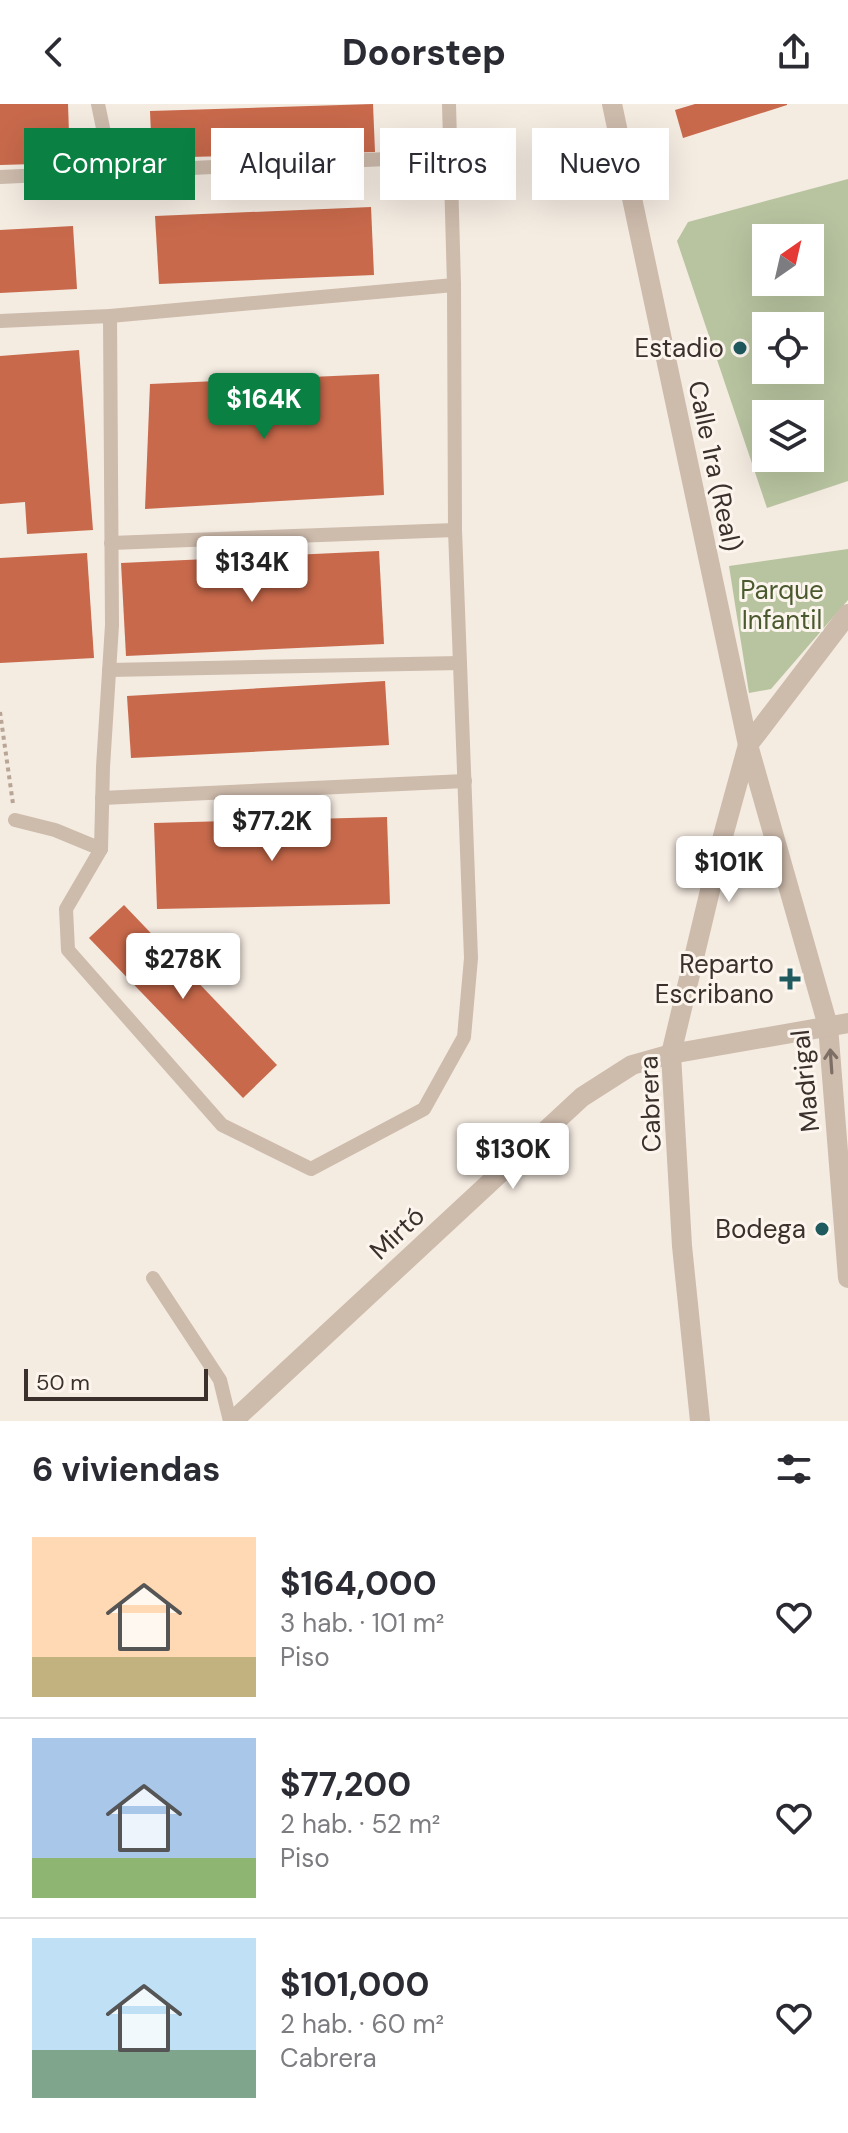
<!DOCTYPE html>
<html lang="es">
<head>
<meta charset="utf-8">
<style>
	:root { --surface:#fff; --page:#f2f2f3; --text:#2b2b33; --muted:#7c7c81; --line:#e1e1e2; --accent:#0b8043 }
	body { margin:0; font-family:"DM Sans",sans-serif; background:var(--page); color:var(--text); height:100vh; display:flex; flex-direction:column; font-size:30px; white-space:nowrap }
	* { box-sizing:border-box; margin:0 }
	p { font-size:26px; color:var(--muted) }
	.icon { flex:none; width:44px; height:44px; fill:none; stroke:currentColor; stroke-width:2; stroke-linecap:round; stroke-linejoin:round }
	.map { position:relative; height:1317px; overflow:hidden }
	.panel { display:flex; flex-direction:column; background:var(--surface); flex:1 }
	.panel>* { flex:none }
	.banner { position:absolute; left:24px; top:24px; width:800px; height:72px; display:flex; gap:16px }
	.needle { width:52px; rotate:34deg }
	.fabs { position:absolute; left:752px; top:120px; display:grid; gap:16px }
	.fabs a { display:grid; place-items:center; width:72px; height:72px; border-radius:0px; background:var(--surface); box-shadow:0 8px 32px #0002; font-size:40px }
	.scale { position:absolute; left:24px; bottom:20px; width:184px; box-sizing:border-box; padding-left:8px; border:4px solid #3b302b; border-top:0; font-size:22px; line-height:28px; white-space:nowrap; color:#3b302b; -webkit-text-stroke:6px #fbf5ee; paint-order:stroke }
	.price { position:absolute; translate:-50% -68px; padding:0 18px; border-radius:8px; background:#fff; color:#222; font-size:26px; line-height:52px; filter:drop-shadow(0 2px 4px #0008) }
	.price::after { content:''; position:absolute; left:50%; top:48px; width:24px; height:18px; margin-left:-12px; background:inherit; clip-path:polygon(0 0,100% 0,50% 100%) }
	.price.current { background:var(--accent); color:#fff }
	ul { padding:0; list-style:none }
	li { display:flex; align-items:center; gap:24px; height:200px; padding:0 32px }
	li+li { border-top:2px solid var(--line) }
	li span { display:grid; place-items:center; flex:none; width:224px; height:160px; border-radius:0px; color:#555 }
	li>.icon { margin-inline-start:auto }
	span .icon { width:96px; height:96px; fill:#fffc; stroke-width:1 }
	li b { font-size:34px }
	h2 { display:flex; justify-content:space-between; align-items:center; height:96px; padding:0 32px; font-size:34px }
	.tag { padding:0 28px; border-radius:0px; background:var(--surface); box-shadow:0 8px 32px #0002; font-size:28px; line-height:72px }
	.tag.current { background:var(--accent); color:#fff }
	header { display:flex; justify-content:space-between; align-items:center; height:104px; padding:0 32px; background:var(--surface); font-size:36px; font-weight:800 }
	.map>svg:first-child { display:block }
	.green { fill:#b8c4a0; fill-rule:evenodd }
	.building { fill:#c8694b }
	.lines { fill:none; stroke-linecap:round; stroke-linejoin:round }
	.path { stroke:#b9a596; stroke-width:4; stroke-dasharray:4 4; stroke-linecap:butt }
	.service { stroke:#cdbbac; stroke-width:14 }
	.minor { stroke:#cdbbac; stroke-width:20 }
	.tertiary { stroke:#cdbbac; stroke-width:20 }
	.oneway { stroke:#7d6f65 }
	.poi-dot { fill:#1f5a5e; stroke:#fbf5ee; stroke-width:3 }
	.labels { text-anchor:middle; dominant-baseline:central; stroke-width:6; stroke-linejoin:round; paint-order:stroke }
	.poi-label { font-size:26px; fill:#3b302b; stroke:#fbf5ee; text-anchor:end }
	.street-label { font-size:26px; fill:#3b302b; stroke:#fbf5ee }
	.park-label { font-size:26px; fill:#4a5a2e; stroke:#fbf5ee }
</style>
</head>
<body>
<header><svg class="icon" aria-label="back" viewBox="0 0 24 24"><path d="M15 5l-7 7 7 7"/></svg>Doorstep<svg class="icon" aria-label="share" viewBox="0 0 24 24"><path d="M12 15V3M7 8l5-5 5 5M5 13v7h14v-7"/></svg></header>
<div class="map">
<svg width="848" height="1317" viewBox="0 0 848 1317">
	<rect width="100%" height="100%" fill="#f4ebe1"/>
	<g class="green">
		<path d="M848,75v302l-81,27 -90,-267 11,-19zM810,134v44h-44v-44zM810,222v44h-44v-44zM810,310v44h-44v-44z"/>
		<path d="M848,445v51l-77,89 -22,4 -20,-127z"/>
	</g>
	<g class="building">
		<path d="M0,0h68l2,59 -70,2z"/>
		<path d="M373,0l2,48 -223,6 -2,-47z"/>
		<path d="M695,0h92v1l-104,33 -8,-28z"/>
		<path d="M371,103l3,68 -215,9 -4,-68z"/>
		<path d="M73,122l4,63 -77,4v-63z"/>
		<path d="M79,246l14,180 -66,4 -2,-32 -25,2v-148z"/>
		<path d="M379,270l5,121 -239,14 5,-125z"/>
		<path d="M379,447l5,93 -258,12 -5,-93z"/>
		<path d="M87,449l7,105 -94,5v-105z"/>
		<path d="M385,577l4,64 -258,13 -4,-62z"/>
		<path d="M387,713l3,87 -233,5 -3,-86z"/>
		<path d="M124,801l153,160 -34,33 -154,-160z"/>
	</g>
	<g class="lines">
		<path class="path" d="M0,608l13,92"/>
		<g class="service">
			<path d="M98,0l14,67"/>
			<path d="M0,73l450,-21"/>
			<path d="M0,217l110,-5 344,-31"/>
			<path d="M111,439l344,-13"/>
			<path d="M109,566l351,-7"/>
			<path d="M102,694l363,-17"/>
			<path d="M15,716l40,10 46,19 2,-82 9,-142 -2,-309"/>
			<path d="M101,745l-35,60 2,41 154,175 89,44 113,-60 40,-72 7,-79 -16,-428 -1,-245 -5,-181"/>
			<path d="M153,1174l67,102 10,41"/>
		</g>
		<g class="minor">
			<path d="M828,922l20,252"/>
			<path d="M700,1317l-18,-175 -11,-192 52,-218 25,-91 100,-131"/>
		</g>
		<g class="tertiary">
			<path d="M612,0l136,641 80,281"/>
			<path d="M233,1317l349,-324 50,-32 39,-11 177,-31"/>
		</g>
	</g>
	<defs><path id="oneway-shaft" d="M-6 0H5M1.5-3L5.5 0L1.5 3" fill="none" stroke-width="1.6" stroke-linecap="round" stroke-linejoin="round" transform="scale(2)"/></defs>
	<use class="oneway" href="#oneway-shaft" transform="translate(831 957) rotate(-94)"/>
	<g class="poi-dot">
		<circle cx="740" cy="244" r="8"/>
		<path d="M786 863h8v8h8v8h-8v8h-8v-8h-8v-8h8z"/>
		<circle cx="822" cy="1125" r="8"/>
	</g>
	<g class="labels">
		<g class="poi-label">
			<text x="724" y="244">Estadio</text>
			<text x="774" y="860">Reparto<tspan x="774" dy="30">Escribano</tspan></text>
			<text x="806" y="1125">Bodega</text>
		</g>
		<g class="street-label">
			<text transform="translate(715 362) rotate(78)">Calle 1ra (Real)</text>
			<text transform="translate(805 977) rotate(-96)">Madrigal</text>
			<text transform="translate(650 1000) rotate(-92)">Cabrera</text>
			<text transform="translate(397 1129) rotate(-43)">Mirtó</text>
		</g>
		<g class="park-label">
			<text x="782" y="486">Parque<tspan x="782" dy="30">Infantil</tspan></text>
		</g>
	</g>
</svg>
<div class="fabs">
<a><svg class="needle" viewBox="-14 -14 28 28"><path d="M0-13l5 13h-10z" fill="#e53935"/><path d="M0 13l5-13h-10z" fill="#7c7c81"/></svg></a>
<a><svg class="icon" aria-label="locate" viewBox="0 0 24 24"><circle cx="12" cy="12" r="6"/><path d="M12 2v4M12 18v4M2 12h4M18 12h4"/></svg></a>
<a><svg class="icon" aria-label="layers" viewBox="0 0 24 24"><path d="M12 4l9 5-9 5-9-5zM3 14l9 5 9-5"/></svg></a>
</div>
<div class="scale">50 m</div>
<b class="price current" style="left:264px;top:337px">$164K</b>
<b class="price" style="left:252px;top:500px">$134K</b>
<b class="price" style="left:272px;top:759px">$77.2K</b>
<b class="price" style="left:729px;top:800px">$101K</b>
<b class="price" style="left:183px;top:897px">$278K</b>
<b class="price" style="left:513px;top:1087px">$130K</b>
<div class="banner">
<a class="tag current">Comprar</a>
<a class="tag">Alquilar</a>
<a class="tag">Filtros</a>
<a class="tag">Nuevo</a>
</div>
</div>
<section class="panel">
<h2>6 viviendas<svg class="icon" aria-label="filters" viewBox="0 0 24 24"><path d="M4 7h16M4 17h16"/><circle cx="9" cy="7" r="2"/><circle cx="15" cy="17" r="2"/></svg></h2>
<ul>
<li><span style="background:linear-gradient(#ffd9b3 75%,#c2b280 0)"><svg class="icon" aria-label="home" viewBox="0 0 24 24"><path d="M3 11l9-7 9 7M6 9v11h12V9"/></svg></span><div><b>$164,000</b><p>3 hab. · 101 m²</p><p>Piso</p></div><svg class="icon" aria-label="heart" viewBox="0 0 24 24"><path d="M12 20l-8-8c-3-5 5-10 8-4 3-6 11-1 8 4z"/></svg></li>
<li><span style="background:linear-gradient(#a9c7e8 75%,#8fb573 0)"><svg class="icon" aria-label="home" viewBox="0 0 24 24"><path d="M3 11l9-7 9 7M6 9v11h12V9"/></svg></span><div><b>$77,200</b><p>2 hab. · 52 m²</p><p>Piso</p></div><svg class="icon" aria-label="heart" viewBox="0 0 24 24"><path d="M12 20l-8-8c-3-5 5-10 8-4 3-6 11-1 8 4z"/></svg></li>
<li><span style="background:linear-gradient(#bfe0f5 70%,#7fa58c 0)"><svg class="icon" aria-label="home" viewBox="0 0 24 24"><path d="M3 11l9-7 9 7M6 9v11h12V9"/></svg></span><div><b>$101,000</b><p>2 hab. · 60 m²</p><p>Cabrera</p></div><svg class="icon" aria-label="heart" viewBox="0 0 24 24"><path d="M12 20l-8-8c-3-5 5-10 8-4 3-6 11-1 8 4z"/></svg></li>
</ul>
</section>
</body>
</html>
